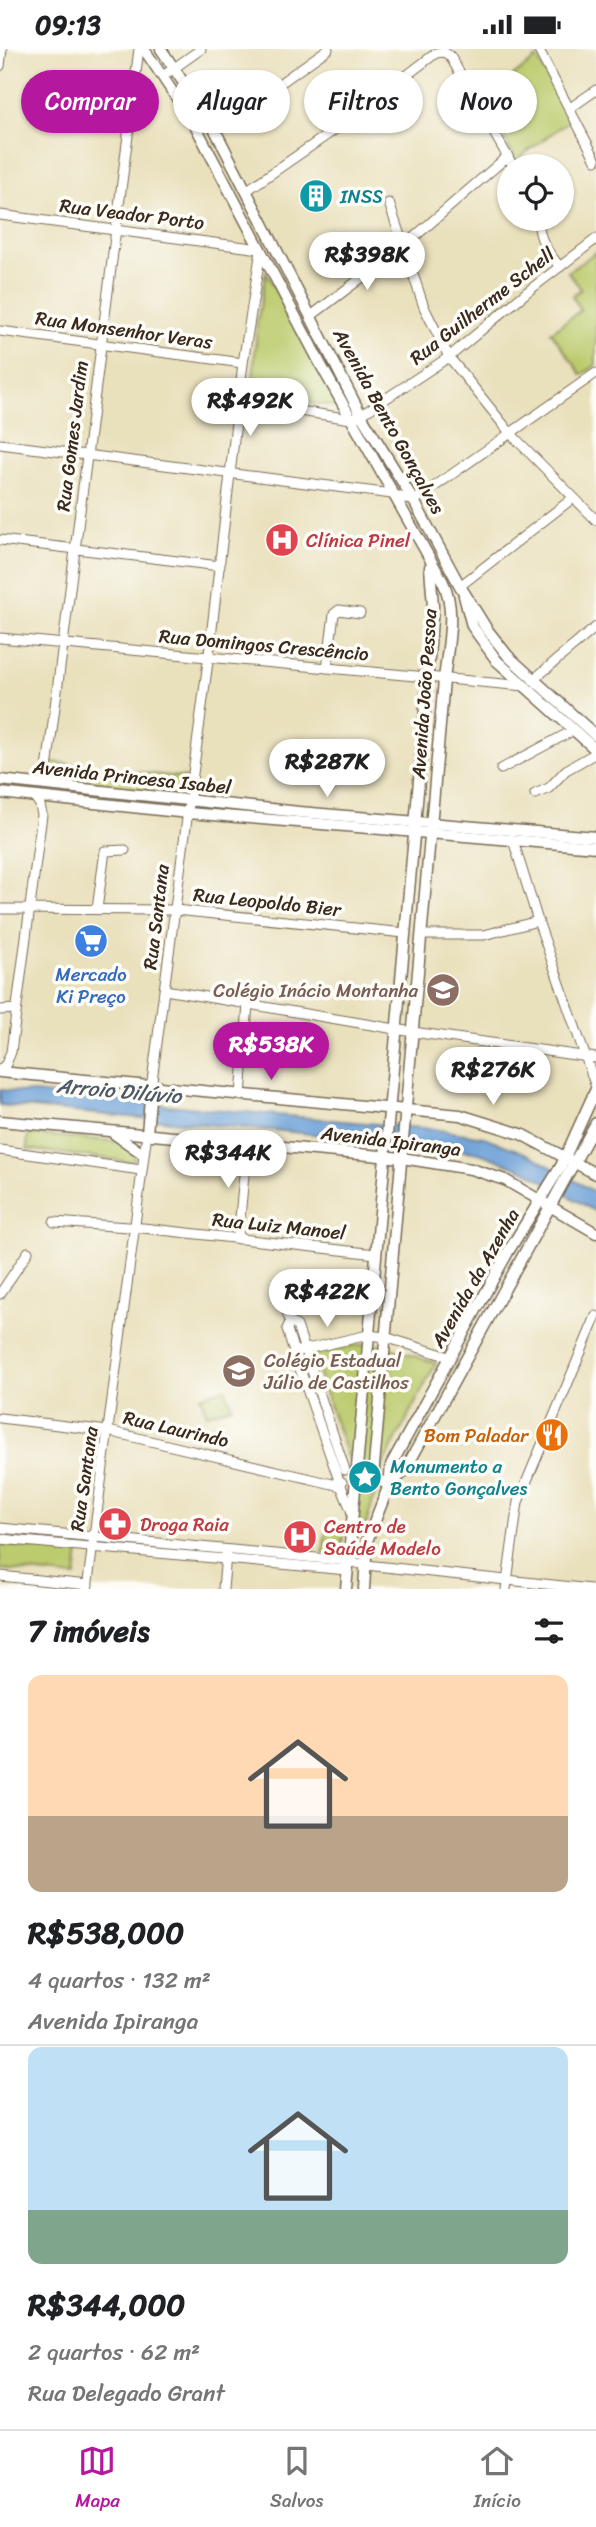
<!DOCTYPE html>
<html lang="pt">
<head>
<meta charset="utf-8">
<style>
	:root { --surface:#fff; --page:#f2f2f2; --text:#202124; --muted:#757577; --line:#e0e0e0; --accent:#b5179e }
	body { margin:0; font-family:Sriracha,sans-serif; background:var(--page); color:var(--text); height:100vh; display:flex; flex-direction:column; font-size:26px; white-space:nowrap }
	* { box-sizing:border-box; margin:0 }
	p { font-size:23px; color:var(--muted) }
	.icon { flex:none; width:38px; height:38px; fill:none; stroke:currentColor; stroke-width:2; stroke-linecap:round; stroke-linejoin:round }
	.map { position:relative; height:1540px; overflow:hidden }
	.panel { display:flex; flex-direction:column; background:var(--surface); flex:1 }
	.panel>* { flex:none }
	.guide { position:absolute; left:21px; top:21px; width:555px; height:63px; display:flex; gap:14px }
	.buttons { position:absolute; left:497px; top:105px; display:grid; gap:14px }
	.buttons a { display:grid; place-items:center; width:77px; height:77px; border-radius:50%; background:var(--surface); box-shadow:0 2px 5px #0004; font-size:35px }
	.price { position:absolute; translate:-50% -60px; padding:0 16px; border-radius:24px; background:#fff; color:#222; font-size:23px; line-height:46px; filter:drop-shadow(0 2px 4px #0008) }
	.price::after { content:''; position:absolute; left:50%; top:42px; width:21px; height:16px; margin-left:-10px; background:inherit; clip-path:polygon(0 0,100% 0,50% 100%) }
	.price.current { background:var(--accent); color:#fff }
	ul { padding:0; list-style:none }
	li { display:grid; align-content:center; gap:14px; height:371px; padding:0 28px }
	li+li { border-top:2px solid var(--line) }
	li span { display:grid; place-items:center; height:217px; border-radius:14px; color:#555 }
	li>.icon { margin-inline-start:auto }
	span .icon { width:126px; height:126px; fill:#fffc; stroke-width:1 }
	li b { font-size:30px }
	h2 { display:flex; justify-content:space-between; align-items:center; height:84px; padding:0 28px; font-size:30px }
	.chip { padding:0 24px; border-radius:32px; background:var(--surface); box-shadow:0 2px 5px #0004; font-size:24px; line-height:63px }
	.chip.current { background:var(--accent); color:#fff }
	.status { display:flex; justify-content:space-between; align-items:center; height:49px; padding:0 35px; background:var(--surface); direction:ltr }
	.status svg { height:19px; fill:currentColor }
	.menu { display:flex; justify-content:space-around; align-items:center; height:98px; border-top:2px solid var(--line); background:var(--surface); font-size:19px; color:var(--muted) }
	.menu a { display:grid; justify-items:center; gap:4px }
	.menu .current { color:var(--accent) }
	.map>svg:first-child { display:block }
	.green { fill:#bccb6d; stroke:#7c7a46; stroke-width:2 }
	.water { fill:#6a9fd7; stroke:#52647a; stroke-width:2 }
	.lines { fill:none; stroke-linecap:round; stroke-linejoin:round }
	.minor-casing { stroke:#786a55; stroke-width:11 }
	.major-casing { stroke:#786a55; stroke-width:13 }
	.minor { stroke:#fff; stroke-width:9 }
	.major { stroke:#fff; stroke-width:10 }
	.labels { text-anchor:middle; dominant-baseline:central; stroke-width:7; stroke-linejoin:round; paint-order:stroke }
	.culture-label { font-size:19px; fill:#0d838f; stroke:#fdfcf7; text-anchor:start }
	.street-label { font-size:19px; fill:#3b2a1e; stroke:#fdfcf7 }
	.health-label { font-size:19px; fill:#be3a42; stroke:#fdfcf7; text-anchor:start }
	.shop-label { font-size:19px; fill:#366cbe; stroke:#fdfcf7 }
	.education-label { font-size:19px; fill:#785e54; stroke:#fdfcf7; text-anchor:end }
	.food-label { font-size:19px; fill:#c56008; stroke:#fdfcf7; text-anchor:end }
	.water-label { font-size:21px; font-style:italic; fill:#4e5968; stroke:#fdfcf7 }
</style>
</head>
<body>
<div class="status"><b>09:13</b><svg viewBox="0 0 49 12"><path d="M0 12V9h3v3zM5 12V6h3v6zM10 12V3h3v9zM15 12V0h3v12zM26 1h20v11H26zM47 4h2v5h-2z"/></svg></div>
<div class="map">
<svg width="596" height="1540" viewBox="0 0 596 1540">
	<rect width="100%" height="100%" fill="#fdfcf7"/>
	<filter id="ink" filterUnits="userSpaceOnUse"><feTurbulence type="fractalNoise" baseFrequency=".0143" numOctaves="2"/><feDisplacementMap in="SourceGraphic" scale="14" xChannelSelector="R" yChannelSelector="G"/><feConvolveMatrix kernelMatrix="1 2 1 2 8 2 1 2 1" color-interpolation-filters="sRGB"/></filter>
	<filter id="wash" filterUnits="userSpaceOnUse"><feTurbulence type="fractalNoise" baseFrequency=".00686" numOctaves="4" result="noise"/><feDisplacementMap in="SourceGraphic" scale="28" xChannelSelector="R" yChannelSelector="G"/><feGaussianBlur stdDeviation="1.57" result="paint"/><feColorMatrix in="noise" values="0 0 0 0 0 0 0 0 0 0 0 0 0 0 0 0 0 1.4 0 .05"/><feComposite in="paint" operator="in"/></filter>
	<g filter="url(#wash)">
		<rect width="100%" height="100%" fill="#e9e0bc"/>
		<g class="green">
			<path d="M537,9l33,62 -54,40 -34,-61z"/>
			<path d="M596,203v113l-14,10 -31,-43 30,-22 -9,-14 9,-7 -13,-17z"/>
			<path d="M266,223l74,135 -88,-12 5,-71z"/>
			<path d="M51,713l136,16 -2,18 -136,-16z"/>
			<path d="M28,1085l93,8 13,11 1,6 -4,3 -104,-13z"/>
			<path d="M342,1230l6,24 -13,3 -5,-23z"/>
			<path d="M367,1295l17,2 52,17 -52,100 -19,65 -8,-11 2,-57 -10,2 -38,-110z"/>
			<path d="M225,1339l7,18 -25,8 -7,-18z"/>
			<path d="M326,1477l18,2 -3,27 -18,-2z"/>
			<path d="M0,1496l79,6 -3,26 -76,-8z"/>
		</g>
		<path class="water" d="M0,1041l433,39 51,8 48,19 64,37v19l-71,-42 -46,-17 -49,-8 -430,-40z"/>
	</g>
	<g filter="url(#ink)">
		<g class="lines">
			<g class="minor-casing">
				<g id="minor">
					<path d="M538,0l58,111"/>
					<path d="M0,17l2,-17"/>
					<path d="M163,27l38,-27"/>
					<path d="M569,60l27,-19"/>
					<path d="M215,81l113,-81"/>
					<path d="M246,142l97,-67 93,-71 8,-1 6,4 63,110"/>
					<path d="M389,154l35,104 25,50 62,77 85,86"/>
					<path d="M0,166l260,34"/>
					<path d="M538,170c1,21 9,32 22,48"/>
					<path d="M311,267l94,-71 103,-89"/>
					<path d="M0,282l243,32"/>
					<path d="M240,349l8,5 103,16 10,-4 88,-58 78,-65 69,-53"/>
					<path d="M0,395l392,50 22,7 182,-128"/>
					<path d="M0,491l220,26"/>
					<path d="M460,537l113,-88"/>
					<path d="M0,589l525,48"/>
					<path d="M327,619l7,-54 5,-4 21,3"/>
					<path d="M533,631l63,-53"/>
					<path d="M501,720l73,-39"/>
					<path d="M45,736l94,-736"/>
					<path d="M535,745l14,-6 17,-18 30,-17"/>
					<path d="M513,791l25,81 58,166"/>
					<path d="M0,860l175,1 230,23"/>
					<path d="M97,860l8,-58 20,-1"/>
					<path d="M422,886h62l54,-14"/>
					<path d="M165,941l248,42 183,26"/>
					<path d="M0,961l16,-1"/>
					<path d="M0,1021l6,-6 5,-12 31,-237 -2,-10 -5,-8"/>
					<path d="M151,1039l58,-434 34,-291 18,-113"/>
					<path d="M241,1047l7,-92"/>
					<path d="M0,1101l141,20"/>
					<path d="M54,1173l89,6 233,26"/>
					<path d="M238,1190l9,-96"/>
					<path d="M0,1245l28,-42"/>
					<path d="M290,1273l7,4 48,144"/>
					<path d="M294,1303l74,-17 17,2 64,20"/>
					<path d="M0,1369l108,13 233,55 -47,-134 -7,-23 3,-7 -4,-13"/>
					<path d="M342,1433l-1,4 11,26"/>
					<path d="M0,1479l348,33 18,4 225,24"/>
					<path d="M0,1490l347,31"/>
					<path d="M0,1527l88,9"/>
					<path d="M87,1540l60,-456"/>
					<path d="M223,1540l3,-34"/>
					<path d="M506,1540l12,-87 78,-186"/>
				</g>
			</g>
			<g class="major-casing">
				<g id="major">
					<path d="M144,0l52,78 126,240 121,215c14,28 4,67 1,98l-71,797 16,8"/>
					<path d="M161,0l54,81 146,285 53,86 46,85 26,42 22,28 88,80"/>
					<path d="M464,547l8,30 25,35 99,89"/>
					<path d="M0,731l299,32 297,25"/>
					<path d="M0,744l188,20 408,34"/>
					<path d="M0,1023l460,43 61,19 75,40"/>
					<path d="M0,1072l402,37 69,11 34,11 91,53"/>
					<path d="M113,1084l30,21"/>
					<path d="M147,1084l4,-45"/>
					<path d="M389,1436l15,-13 192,-349"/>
					<path d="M346,1540l76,-842 11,-141 -3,-39"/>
					<path d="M364,1540l3,-48 22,-56 2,-20 117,-213 53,-86 35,-77"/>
				</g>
			</g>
			<use href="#minor" class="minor"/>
			<use href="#major" class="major"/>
		</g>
	</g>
	<defs>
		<g id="building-disc" transform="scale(1.75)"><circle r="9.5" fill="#0f9aa8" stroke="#fdfcf7"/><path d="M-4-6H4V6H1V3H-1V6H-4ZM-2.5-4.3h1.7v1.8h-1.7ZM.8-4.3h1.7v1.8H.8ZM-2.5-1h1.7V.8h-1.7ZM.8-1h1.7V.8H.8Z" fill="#fff"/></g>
		<g id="hospital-disc" transform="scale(1.75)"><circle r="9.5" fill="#e0444e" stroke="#fdfcf7"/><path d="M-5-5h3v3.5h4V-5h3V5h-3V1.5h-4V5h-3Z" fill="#fff"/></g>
		<g id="supermarket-disc" transform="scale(1.75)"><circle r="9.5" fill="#3f7fe0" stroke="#fdfcf7"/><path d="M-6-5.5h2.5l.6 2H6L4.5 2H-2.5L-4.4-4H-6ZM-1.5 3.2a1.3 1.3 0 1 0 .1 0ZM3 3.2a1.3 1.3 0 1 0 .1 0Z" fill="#fff"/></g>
		<g id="school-disc" transform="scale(1.75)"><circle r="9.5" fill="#8d6e63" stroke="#fdfcf7"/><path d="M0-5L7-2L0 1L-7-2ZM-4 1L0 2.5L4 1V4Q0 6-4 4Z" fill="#fff"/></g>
		<g id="restaurant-disc" transform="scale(1.75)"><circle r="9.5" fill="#e8710a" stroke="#fdfcf7"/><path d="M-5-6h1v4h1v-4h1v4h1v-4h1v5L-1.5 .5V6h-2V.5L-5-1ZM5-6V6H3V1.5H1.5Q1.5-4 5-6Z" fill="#fff"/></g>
		<g id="sight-disc" transform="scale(1.75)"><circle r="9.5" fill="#0f9aa8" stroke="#fdfcf7"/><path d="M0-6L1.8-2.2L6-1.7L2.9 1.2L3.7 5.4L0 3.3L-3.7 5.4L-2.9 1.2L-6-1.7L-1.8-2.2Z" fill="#fff"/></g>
		<g id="pharmacy-disc" transform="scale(1.75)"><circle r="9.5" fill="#e0444e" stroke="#fdfcf7"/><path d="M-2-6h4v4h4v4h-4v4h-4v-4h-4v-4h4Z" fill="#fff"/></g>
	</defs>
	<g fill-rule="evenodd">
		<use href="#building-disc" x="316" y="147"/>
		<use href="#hospital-disc" x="282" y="491"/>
		<use href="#supermarket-disc" x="91" y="892"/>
		<use href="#school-disc" x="443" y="941"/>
		<use href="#school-disc" x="239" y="1322"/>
		<use href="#restaurant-disc" x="552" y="1386"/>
		<use href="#sight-disc" x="365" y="1428"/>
		<use href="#pharmacy-disc" x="115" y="1475"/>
		<use href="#hospital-disc" x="300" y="1488"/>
	</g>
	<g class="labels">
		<g class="culture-label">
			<text x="340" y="147">INSS</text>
			<text x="390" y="1417">Monumento a<tspan x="390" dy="22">Bento Gonçalves</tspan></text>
		</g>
		<g class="street-label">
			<text transform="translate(132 165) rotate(7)">Rua Veador Porto</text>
			<text transform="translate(482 257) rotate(-38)">Rua Guilherme Schell</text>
			<text transform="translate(124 281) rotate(8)">Rua Monsenhor Veras</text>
			<text transform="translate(389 372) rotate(61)">Avenida Bento Gonçalves</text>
			<text transform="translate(72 387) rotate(-83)">Rua Gomes Jardim</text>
			<text transform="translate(264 596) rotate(5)">Rua Domingos Crescêncio</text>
			<text transform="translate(424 645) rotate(-86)">Avenida João Pessoa</text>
			<text transform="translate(132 728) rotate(6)">Avenida Princesa Isabel</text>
			<text transform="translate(267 853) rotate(6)">Rua Leopoldo Bier</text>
			<text transform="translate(156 868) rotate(-83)">Rua Santana</text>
			<text transform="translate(391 1092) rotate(7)">Avenida Ipiranga</text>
			<text transform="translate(279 1177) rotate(6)">Rua Luiz Manoel</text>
			<text transform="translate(475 1229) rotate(-60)">Avenida da Azenha</text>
			<text transform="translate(176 1380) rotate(13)">Rua Laurindo</text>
			<text transform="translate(84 1430) rotate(-82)">Rua Santana</text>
		</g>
		<g class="health-label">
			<text x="306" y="491">Clínica Pinel</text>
			<text x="140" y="1475">Droga Raia</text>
			<text x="324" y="1477">Centro de<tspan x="324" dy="22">Saúde Modelo</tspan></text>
		</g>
		<g class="shop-label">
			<text x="91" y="925">Mercado<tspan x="91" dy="22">Ki Preço</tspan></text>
		</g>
		<g class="education-label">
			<text x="418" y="941">Colégio Inácio Montanha</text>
			<text x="264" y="1311" text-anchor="start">Colégio Estadual<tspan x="264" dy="22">Júlio de Castilhos</tspan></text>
		</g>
		<g class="food-label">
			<text x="528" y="1386">Bom Paladar</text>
		</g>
		<g class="water-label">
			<text transform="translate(119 1042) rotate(5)">Arroio Dilúvio</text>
		</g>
	</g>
</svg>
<div class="buttons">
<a><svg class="icon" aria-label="locate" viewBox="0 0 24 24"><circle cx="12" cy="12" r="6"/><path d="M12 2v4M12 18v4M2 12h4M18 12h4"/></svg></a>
</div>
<b class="price" style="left:367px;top:243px">R$398K</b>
<b class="price" style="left:250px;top:389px">R$492K</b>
<b class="price" style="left:327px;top:750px">R$287K</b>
<b class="price current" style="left:271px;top:1033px">R$538K</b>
<b class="price" style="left:493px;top:1058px">R$276K</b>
<b class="price" style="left:228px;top:1141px">R$344K</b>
<b class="price" style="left:327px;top:1280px">R$422K</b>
<div class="guide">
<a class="chip current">Comprar</a>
<a class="chip">Alugar</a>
<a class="chip">Filtros</a>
<a class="chip">Novo</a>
</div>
</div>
<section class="panel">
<h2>7 imóveis<svg class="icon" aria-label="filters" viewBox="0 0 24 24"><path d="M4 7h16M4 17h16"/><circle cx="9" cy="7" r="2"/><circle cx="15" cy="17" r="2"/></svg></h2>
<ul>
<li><span style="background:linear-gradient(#ffd9b3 65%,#b9a48a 0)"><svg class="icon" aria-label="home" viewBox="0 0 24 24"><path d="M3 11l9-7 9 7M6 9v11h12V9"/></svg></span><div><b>R$538,000</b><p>4 quartos · 132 m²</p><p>Avenida Ipiranga</p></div></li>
<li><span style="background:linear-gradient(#bfe0f5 75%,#7fa58c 0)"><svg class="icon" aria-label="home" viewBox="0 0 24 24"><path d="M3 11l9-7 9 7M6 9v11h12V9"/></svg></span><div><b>R$344,000</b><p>2 quartos · 62 m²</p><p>Rua Delegado Grant</p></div></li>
</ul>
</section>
<nav class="menu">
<a class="current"><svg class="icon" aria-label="map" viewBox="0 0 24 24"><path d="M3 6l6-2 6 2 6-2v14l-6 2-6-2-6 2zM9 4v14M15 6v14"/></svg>Mapa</a>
<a><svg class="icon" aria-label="saved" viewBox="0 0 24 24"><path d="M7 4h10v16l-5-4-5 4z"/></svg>Salvos</a>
<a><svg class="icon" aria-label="home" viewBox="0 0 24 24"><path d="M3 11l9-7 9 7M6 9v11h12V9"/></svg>Início</a>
</nav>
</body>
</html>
